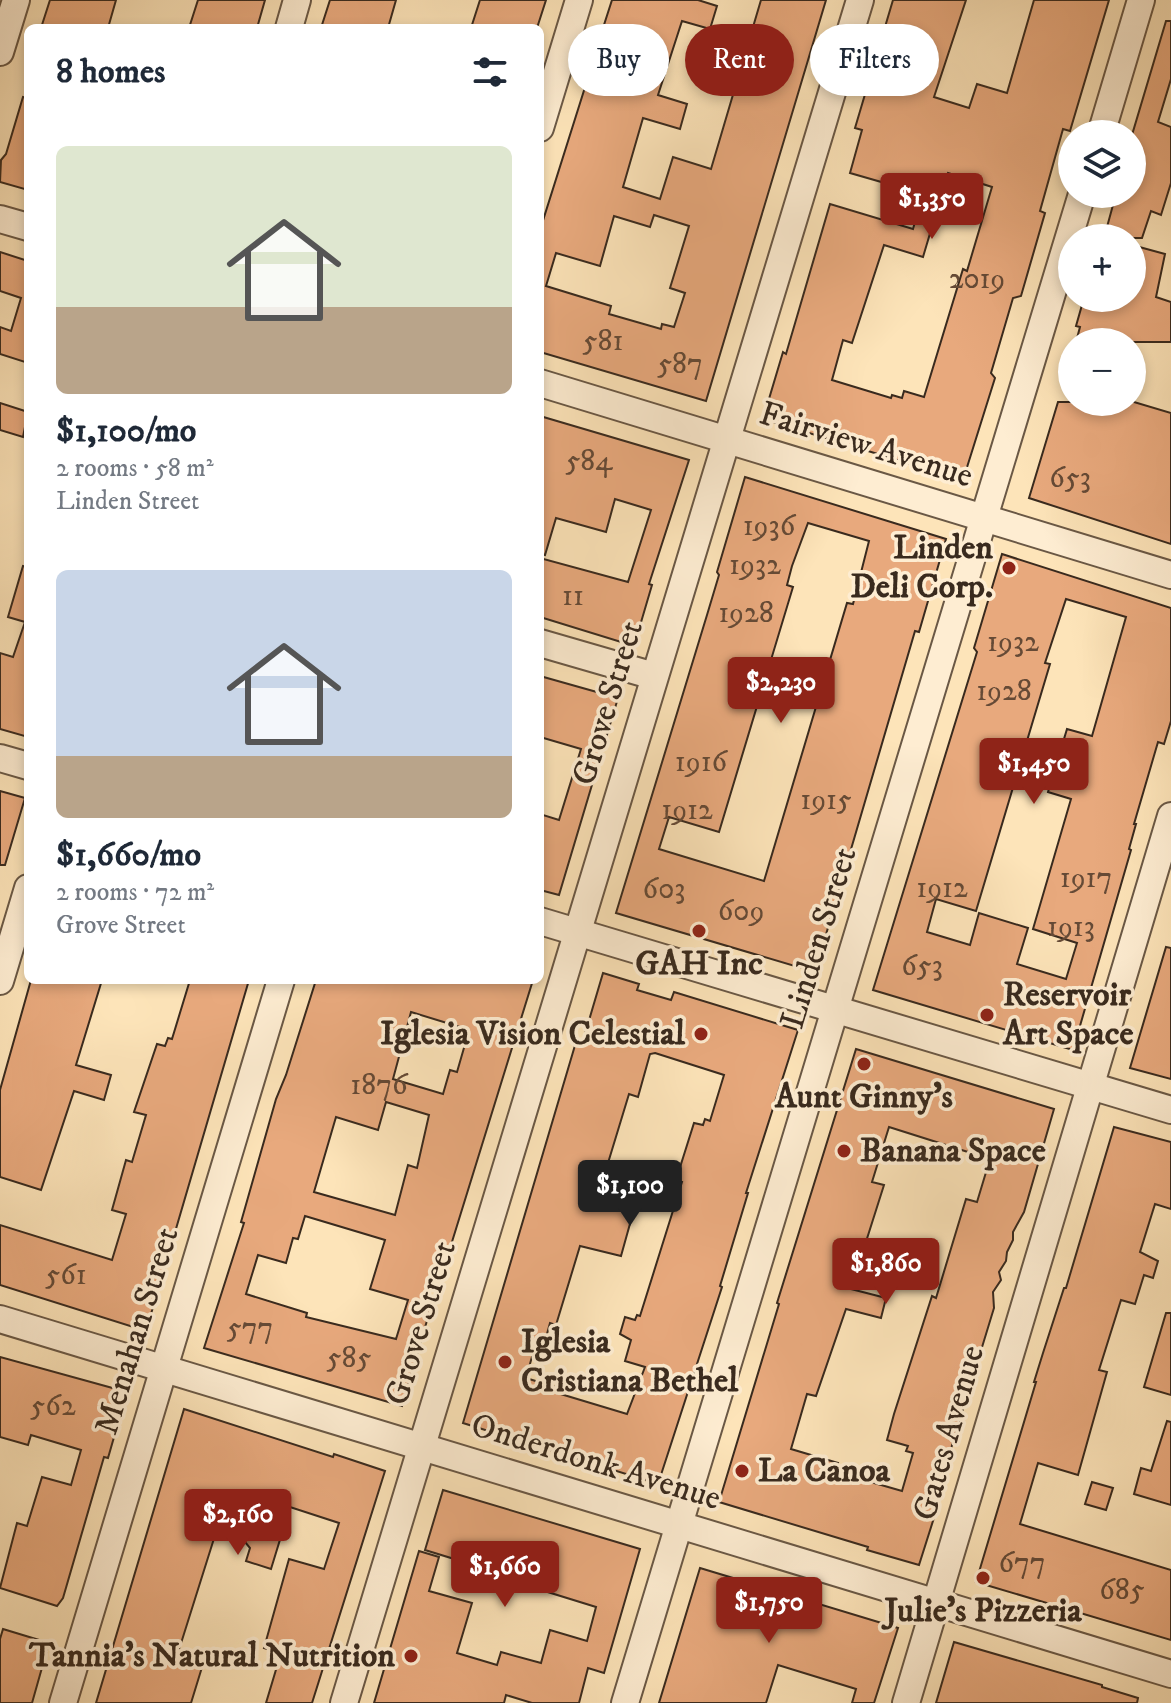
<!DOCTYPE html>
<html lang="en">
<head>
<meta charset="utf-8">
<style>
	:root { --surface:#fff; --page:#f2f2f3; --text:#1f2937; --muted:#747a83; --accent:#8f2418 }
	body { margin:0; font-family:"IM FELL DW Pica",serif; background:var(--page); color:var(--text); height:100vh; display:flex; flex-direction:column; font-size:30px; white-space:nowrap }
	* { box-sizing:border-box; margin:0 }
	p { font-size:26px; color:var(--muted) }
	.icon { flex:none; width:44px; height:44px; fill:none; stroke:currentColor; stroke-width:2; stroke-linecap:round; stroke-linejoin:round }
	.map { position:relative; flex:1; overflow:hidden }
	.drawer { position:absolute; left:24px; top:24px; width:520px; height:960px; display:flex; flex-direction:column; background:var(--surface); border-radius:12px; box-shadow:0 4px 12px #0003 }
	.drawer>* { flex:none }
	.hud { position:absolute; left:568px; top:24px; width:482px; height:72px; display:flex; gap:16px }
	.fabs { position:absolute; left:1058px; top:120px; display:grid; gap:16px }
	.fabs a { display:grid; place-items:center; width:88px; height:88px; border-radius:50%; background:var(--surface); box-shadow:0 4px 12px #0003; font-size:40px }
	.price { position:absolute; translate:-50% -68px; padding:0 18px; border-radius:8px; background:var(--accent); color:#fff; font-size:26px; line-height:52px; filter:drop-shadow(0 2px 4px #0008) }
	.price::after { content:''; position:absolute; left:50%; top:48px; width:24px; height:18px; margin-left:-12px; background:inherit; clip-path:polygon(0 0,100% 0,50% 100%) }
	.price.selected { background:#222; color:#fff }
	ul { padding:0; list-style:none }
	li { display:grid; align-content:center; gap:16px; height:424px; padding:0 32px }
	li span { display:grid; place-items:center; height:248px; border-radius:12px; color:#555 }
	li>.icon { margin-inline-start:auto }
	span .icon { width:144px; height:144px; fill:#fffc; stroke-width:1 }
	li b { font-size:34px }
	h2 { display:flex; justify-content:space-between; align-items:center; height:96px; padding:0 32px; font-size:34px }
	.pill { padding:0 28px; border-radius:36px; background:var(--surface); box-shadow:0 4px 12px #0003; font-size:28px; line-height:72px }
	.pill.selected { background:var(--accent); color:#fff }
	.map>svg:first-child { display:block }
	.building { fill:#e8a97d; stroke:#392a1e; stroke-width:2; fill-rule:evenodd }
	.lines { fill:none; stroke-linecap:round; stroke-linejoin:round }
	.minor-casing { stroke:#6a5845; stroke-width:30 }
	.minor { stroke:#feedd2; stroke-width:26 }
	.poi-dot { fill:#8f2418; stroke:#feedd2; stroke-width:3 }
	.labels { text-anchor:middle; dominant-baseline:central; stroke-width:7; stroke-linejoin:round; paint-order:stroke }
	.number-label { font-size:30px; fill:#654a36 }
	.street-label { font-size:34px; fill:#392a1e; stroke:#feedd2 }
	.poi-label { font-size:34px; font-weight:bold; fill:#392a1e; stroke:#feedd2; text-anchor:start }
</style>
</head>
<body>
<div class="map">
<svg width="1171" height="1703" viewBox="0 0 1171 1703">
	<rect width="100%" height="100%" fill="#fde4b9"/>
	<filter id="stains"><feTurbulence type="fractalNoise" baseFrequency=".0025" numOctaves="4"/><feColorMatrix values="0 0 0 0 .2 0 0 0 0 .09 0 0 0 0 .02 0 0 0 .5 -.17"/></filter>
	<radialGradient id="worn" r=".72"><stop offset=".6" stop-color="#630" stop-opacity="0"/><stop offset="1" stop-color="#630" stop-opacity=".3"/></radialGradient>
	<g class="building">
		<path d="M50,0h66l-8,28h-67z"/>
		<path d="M198,0h67l-8,28h-68z"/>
		<path d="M330,0h66l-8,28h-67z"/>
		<path d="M480,0h66l-9,28h-66z"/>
		<path d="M612,0h86l19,6 -7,23 -28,-8 -24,74 29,9 -7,25 -37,-11 -20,69 37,12 13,-42 38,12 50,-169h65l-120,401 -166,-49v-122l47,-149 21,6 19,-59h-24zM654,215l35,11 -19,62 15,5 -11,34 -12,-3 -1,5 -52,-15 2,-8 -65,-20 10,-33 44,13 14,-50 36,11z"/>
		<path d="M893,0h73l-32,97 35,11 8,-24 30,9 27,-93h75l-39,131 -7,-2 -23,82 5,2 -24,83 -8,2 -22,75 4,5 -32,102 -200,-61 20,-67 3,2 44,-150 83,25 10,-35 -73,-21 12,-43 -7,-2zM948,173l44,14 -25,84 -4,-2 -39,128 -20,-6 -2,7 -10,-3 -1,3 -59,-18 11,-40 9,3 32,-98 39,12z"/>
		<path d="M1166,21h5v58l-13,43 13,5v56l-10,32 -10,-4 -9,27h-38l12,-44h16v-59z"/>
		<path d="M23,97l5,1v92l-28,-8 1,-22 5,-6z"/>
		<path d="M1132,245l33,9 -9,43 15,5v40h-95l4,-15 -4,-1 6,-21 4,2 3,-9h43z"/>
		<path d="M0,252l28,9v102l-28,-9v-27l11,4 10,-33 -21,-7z"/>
		<path d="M1058,402h76l37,11v131l-142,-46z"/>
		<path d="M0,403l28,9 -5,25 -23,-7z"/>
		<path d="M540,416l149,44 -40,124 3,1 -18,61 -94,-29v-59l88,24 23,-72 -36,-11 -9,33 -50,-14 -11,37 -5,-1z"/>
		<path d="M745,477l201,62 -27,93 -4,-1 -100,341 -199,-59 91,-298 12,-40 -2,-3zM808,523l61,18 -16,63 -6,-1 -83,278 -105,-32 10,-32 50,15 74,-245 -6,-2 5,-19z"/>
		<path d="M1002,554l169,54v113l-7,23 -6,-2 -24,82h2l-7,25 2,1 -58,200 -200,-60 104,-338 -3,-4zM1066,599l60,18 -34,119 -25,-7 -19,63 23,7 -38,130 44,14 -11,36 -49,-15 11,-36 -49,-15 -9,32 -43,-13 9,-33 40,12 74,-247 -5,-1z"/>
		<path d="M23,566l5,1v170l-28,-8v-76l13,4 12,-35 -17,-5z"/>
		<path d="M540,676l78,22 -59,197 -19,-5v-76l19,6 22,-71 -41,-12z"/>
		<path d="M0,791l25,7 -20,67h-5z"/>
		<path d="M1166,947l5,1v131l-41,-11z"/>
		<path d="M603,973l36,11 -2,6 34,10 3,-8 124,38 -52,163h2l-28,93 2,1 -64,197 -195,-61 113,-381 6,2zM655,1053l69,22 -14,46 -5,-2 -2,6 -9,-2 -18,57 6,2 -42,134 -3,-1 -2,5 -10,-3 -5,17 11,6 -6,21 20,6 -18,47 -73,-22 1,-5 -29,-9 11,-39 8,2 5,-18 6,2 24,-79 41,10 17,-61 -37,-9 28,-92 9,3 12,-43z"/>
		<path d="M31,980h71l-26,85 35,10 -7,25 -30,-9 -33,99 -41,-13v-87z"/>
		<path d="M190,980h59l-103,351 -146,-46v-60l112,35 14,-46 -14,-4 14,-50 6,2 14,-47 -12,-3 23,-68 8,2 3,-8 4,1z"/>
		<path d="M316,980h217l-86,278 -9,-3 -15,50 -11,-4 19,6 -29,99 -198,-58 40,-125 -3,-1 35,-123 10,-24zM411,1012l49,15 -1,4 9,3 -11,38 -7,-2 -7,24 -50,-15zM386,1102l43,13 -12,53 -9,-3 -13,50 -81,-23 22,-75 42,13zM305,1216l80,24 -15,49 38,11 -12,39 -90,-22 1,-4 -61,-19 12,-39 28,8 7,-25 5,1z"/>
		<path d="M856,1049l198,60 -30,103 -11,20v8l-6,12 -1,9 -7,11 2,8 -8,12 1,16 -59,193 4,1 -20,63 -52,-15 1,-3 -149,-45 60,-198 -2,-1zM889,1127l101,32 -13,43 -11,-3 -30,99 -4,-2 -38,118 -7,26 21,6 -2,5 7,2 -11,38 -66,-19 2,-9 -47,-14 16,-55 9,2 30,-87 35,9 5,-20 -35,-9 33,-104 -12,-3z"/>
		<path d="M1114,1127l57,15v67l-16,-5 -15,48 18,9 -5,17 -9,-3 -9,29 -14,-4 -22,70 8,2 -29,103 -40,-12 -18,61 151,46v70l-195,-58 60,-200h-2l9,-29 21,-65h2z"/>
		<path d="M1166,1313h5v82l-27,-8z"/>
		<path d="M0,1357l127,35 -19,66 -4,-1 -41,141 -6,8 -57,-18 17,-65 10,3 15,-49 29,8 10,-35 -50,-15 -3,10 -28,-8z"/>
		<path d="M184,1409l149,48 1,-3 51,17 -73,232h-46l15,-50 -17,-5 25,-89 35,10 15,-46 -49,-16 -19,62 -25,-8 4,-13 -9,-11 -24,-8 -40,127 26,8 -12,39h-95z"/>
		<path d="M1167,1421l4,1v83l-37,-11 7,-26 10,3z"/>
		<path d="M1092,1482l21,6 -7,22 -21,-6z"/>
		<path d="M443,1490l197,59 -36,124 -16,-5 -9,35h-47l-26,-8 -2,8h-130l45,-152 20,6 -10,34 43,12 -15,50 40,12 4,-13 40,11 9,-33 37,11 9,-34 -71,-22 1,-4 -101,-31z"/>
		<path d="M700,1568l198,60 -24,75h-22l4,-14 -78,-24 -12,38h-107z"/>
		<path d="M3,1629l46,14 -17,60h-32v-64z"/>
		<path d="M954,1642l148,43v2l36,11 -1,5h-201z"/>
	</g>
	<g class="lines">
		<g class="minor-casing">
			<g id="minor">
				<path d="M289,28l8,-28"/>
				<path d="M0,52l16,-52"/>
				<path d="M540,128l39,-128"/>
				<path d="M1101,134l40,-134"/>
				<path d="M0,219l28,8"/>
				<path d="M540,383l631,192"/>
				<path d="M540,643l114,33"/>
				<path d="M0,758l28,8"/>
				<path d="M540,921l631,189"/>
				<path d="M0,981l28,-93"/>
				<path d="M0,1319l1171,355"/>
				<path d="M63,1703l218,-723"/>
				<path d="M344,1703l516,-1703"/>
				<path d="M625,1703l457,-1509"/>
				<path d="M906,1703l265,-887"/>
			</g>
		</g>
		<use href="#minor" class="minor"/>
	</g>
	<g class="poi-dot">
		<circle cx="1009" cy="568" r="8"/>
		<circle cx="699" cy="931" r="8"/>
		<circle cx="987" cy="1015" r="8"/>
		<circle cx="701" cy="1034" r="8"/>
		<circle cx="864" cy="1064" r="8"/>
		<circle cx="844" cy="1151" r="8"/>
		<circle cx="505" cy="1362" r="8"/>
		<circle cx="742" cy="1471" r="8"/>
		<circle cx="983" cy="1578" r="8"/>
		<circle cx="411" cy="1656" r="8"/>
	</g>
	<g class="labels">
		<g class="number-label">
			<text x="977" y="279">2019</text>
			<text x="603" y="341">581</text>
			<text x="680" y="364">587</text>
			<text x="589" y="461">584</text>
			<text x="1070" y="478">653</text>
			<text x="769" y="526">1936</text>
			<text x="755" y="565">1932</text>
			<text x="573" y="596">11</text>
			<text x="746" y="613">1928</text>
			<text x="1013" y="642">1932</text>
			<text x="1004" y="691">1928</text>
			<text x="701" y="762">1916</text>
			<text x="826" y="800">1915</text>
			<text x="687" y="810">1912</text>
			<text x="1086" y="878">1917</text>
			<text x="942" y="888">1912</text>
			<text x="664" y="889">603</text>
			<text x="741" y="911">609</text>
			<text x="1071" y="927">1913</text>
			<text x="922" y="966">653</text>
			<text x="379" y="1085">1876</text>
			<text x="66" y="1275">561</text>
			<text x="250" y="1328">577</text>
			<text x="349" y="1358">585</text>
			<text x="53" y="1406">562</text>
			<text x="1022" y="1563">677</text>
			<text x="1122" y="1590">685</text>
		</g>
		<g class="street-label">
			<text transform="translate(866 445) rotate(17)">Fairview Avenue</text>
			<text transform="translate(608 703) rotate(-73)">Grove Street</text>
			<text transform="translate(819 938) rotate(-73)">Linden Street</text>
			<text transform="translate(421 1323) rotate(-73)">Grove Street</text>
			<text transform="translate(137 1331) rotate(-73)">Menahan Street</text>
			<text transform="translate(949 1433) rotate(-74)">Gates Avenue</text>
			<text transform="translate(596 1462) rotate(17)">Onderdonk Avenue</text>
		</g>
		<g class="poi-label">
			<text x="993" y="548" text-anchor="end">Linden<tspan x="993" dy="39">Deli Corp.</tspan></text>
			<text x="699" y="964" text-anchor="middle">GAH Inc</text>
			<text x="1003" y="995">Reservoir<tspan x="1003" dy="39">Art Space</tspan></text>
			<text x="685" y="1034" text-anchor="end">Iglesia Vision Celestial</text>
			<text x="864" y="1097" text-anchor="middle">Aunt Ginny's</text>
			<text x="860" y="1151">Banana Space</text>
			<text x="521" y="1342">Iglesia<tspan x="521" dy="39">Cristiana Bethel</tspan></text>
			<text x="758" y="1471">La Canoa</text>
			<text x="983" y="1611" text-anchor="middle">Julie's Pizzeria</text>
			<text x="395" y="1656" text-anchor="end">Tannia's Natural Nutrition</text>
		</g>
	</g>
	<rect width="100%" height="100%" filter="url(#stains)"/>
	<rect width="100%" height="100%" fill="url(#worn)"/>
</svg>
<div class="fabs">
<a><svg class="icon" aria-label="layers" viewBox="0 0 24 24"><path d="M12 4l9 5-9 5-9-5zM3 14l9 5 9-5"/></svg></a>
<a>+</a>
<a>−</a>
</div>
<b class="price" style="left:932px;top:241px">$1,350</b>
<b class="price" style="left:781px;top:725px">$2,230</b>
<b class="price" style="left:1034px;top:806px">$1,450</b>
<b class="price selected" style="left:630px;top:1228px">$1,100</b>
<b class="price" style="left:886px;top:1306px">$1,860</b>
<b class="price" style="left:238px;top:1557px">$2,160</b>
<b class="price" style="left:505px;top:1609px">$1,660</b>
<b class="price" style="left:769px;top:1645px">$1,750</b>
<div class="hud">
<a class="pill">Buy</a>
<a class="pill selected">Rent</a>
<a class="pill">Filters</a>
</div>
<section class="drawer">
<h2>8 homes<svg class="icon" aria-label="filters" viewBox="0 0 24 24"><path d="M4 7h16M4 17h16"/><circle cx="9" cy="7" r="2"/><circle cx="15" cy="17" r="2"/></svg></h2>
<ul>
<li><span style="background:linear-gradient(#dfe7d0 65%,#b9a48a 0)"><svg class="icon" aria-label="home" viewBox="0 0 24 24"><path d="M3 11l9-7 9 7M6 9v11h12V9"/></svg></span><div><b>$1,100/mo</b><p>2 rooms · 58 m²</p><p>Linden Street</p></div></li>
<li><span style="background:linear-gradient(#c9d6e8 75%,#b9a48a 0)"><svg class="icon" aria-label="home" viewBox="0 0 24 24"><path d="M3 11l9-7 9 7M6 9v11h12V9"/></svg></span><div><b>$1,660/mo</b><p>2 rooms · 72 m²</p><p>Grove Street</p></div></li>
</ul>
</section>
</div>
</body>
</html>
